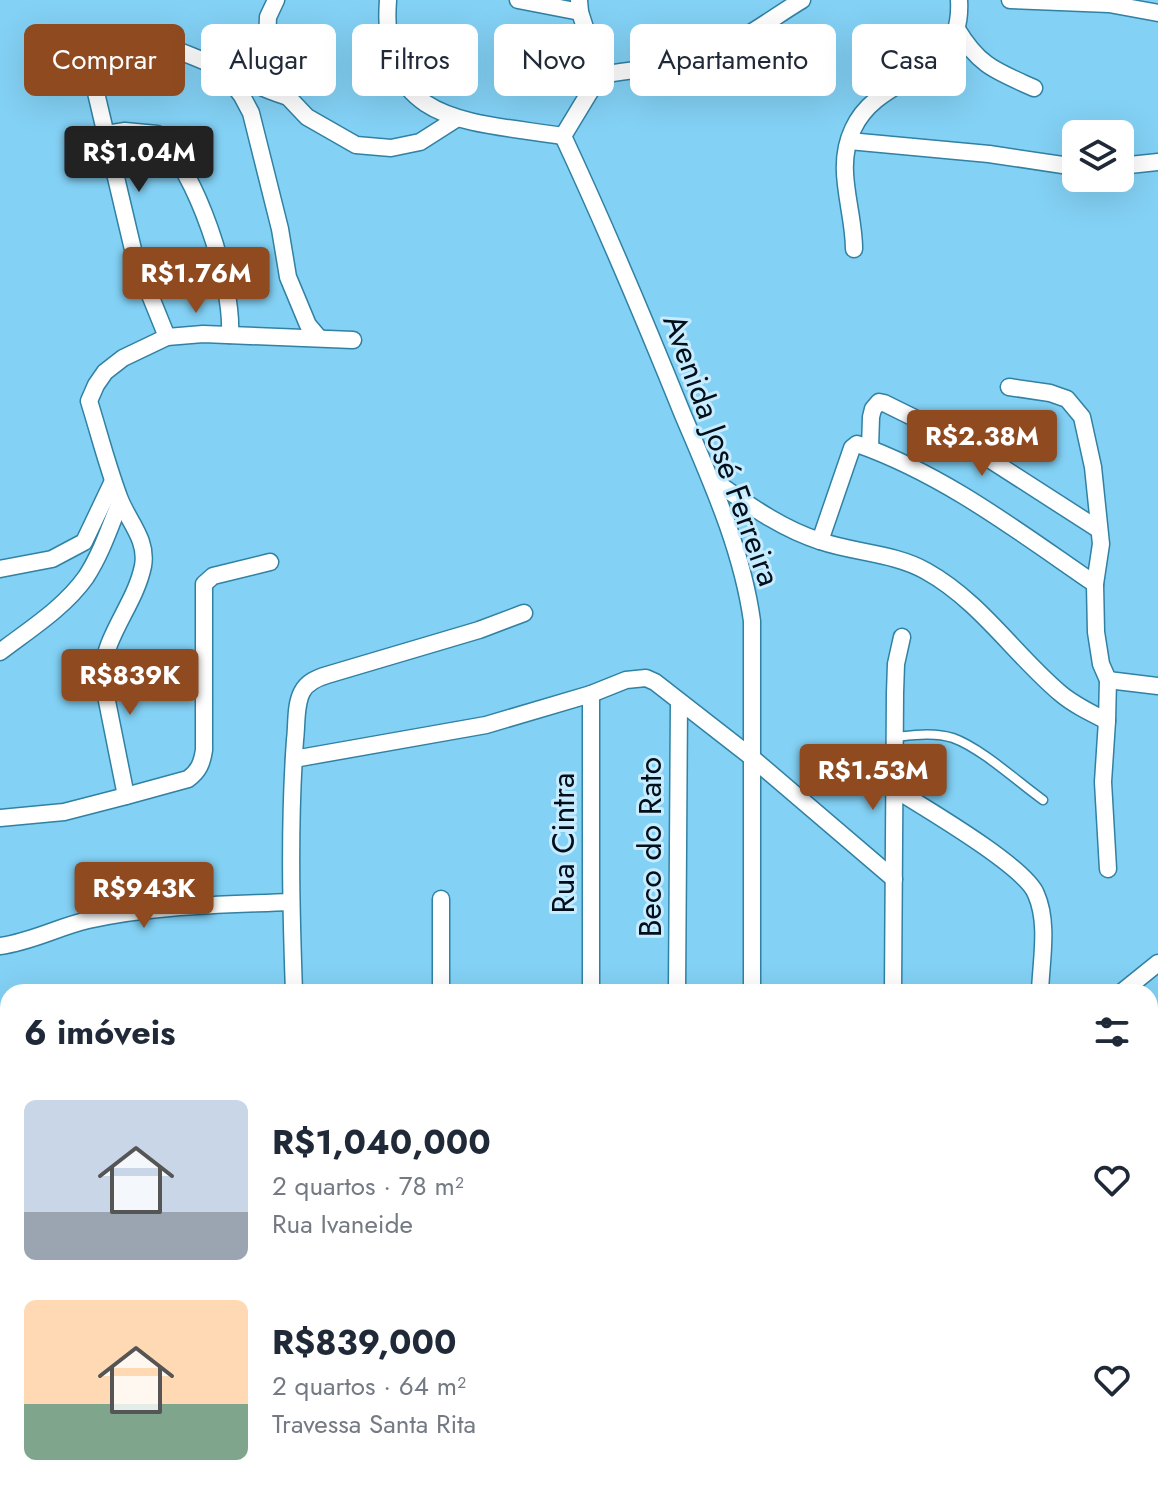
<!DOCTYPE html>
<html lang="pt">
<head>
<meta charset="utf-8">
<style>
	:root { --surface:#fff; --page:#f6f6f7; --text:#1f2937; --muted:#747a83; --accent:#8f4a20 }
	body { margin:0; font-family:Jost,sans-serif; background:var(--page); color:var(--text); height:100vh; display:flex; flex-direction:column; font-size:30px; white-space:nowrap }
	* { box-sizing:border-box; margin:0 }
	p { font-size:26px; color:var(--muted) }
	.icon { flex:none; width:44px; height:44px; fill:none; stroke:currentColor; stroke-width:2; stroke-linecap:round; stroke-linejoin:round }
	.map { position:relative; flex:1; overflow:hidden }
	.drawer { position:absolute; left:0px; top:984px; width:1158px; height:514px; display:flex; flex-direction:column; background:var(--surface); border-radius:24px 24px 0 0; box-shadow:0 8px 32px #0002 }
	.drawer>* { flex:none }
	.banner { position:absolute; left:24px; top:24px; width:1110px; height:72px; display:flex; gap:16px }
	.fabs { position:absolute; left:1062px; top:120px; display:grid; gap:16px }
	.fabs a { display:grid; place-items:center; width:72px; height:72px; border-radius:12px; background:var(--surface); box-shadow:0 8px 32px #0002; font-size:40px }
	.price { position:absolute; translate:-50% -68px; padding:0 18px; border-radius:8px; background:var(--accent); color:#fff; font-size:26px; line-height:52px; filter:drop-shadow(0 2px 4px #0008) }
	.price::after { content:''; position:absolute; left:50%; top:48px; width:24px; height:18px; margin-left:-12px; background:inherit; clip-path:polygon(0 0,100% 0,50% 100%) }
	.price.on { background:#222; color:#fff }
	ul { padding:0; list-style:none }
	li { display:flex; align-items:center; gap:24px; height:200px; padding:0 24px }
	li span { display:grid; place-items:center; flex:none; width:224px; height:160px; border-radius:12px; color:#555 }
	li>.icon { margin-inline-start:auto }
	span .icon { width:96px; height:96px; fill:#fffc; stroke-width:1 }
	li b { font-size:34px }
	h2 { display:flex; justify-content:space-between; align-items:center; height:96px; padding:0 24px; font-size:34px }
	.tag { padding:0 28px; border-radius:12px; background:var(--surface); box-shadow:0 8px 32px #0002; font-size:28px; line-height:72px }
	.tag.on { background:var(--accent); color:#fff }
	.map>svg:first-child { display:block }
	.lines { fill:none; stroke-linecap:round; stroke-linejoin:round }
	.lane-casing { stroke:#3181a3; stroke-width:11 }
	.street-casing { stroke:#3181a3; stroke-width:19 }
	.lane { stroke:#fff; stroke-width:8 }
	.street { stroke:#fff; stroke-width:16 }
	.labels { text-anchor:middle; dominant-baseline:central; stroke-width:6; stroke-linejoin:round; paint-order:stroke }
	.street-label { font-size:32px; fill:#000f19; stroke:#c7ecff }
</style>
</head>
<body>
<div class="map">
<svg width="1158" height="1497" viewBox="0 0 1158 1497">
	<rect width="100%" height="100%" fill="#83d1f5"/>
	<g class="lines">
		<g class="lane-casing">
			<path id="lane" d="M895,737c19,-2 39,-5 58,1 28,10 65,44 90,62"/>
		</g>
		<g class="street-casing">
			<g id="street">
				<path d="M276,0l-8,17 -1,25 7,26 14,29 19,20 49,28 35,3 29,-6 36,-23"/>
				<path d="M388,0c-9,126 80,121 175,136l37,-61c36,-6 75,-8 110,-21 33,-13 62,-36 92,-54"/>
				<path d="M518,0l62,12"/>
				<path d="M579,0l1,12 20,63"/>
				<path d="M1010,0l99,4 49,9"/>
				<path d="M957,29c22,37 39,42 77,59"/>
				<path d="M222,69l20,27 9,17 29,116 8,48 20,48 11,13"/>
				<path d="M106,134l19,-3 32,3c40,38 76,147 73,201"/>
				<path d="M563,136c43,92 82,185 120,279 28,66 59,134 69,206v371"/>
				<path d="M849,141l140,13 87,13"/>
				<path d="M1120,166l38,-4"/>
				<path d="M854,249c0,-41 -20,-80 -1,-120 27,-59 111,-47 106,-129"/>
				<path d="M167,337l-32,-79 -46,-195c3,-63 133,7 164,20 11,6 23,10 35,14"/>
				<path d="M870,448l1,-31 2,-8 6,-7 5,1 77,38 137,88"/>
				<path d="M710,478c35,24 69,50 110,63 35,12 74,12 106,30 54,30 88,83 134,122 14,12 31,20 47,28l1,-41 -7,-16 -5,-32 -1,-48 6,-40 -8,-77 -11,-50 -15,-18 -17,-6 -41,-6"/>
				<path d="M820,541l32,-93 5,-4c88,31 162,88 238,140"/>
				<path d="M0,569l52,-10 32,-17 29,-61"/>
				<path d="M0,652c30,-23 64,-44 86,-75 15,-23 24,-50 34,-75"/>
				<path d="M1108,680l50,6"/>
				<path d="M1107,721l-4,61 5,87"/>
				<path d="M294,759l192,-34 105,-31 35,-14 20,-2 9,4 95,74 144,123"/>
				<path d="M893,788c30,19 132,78 143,106 13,29 5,67 4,98"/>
				<path d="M126,796l62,-17c11,-8 14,-16 16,-29v-166l9,-8 57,-14"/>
				<path d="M0,818l64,-6 62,-16 -24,-120c2,-41 33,-71 41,-110 5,-27 -16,-46 -24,-69 -12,-32 -20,-64 -30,-96l7,-16 9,-13 18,-14 44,-21 36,-3 150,6"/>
				<path d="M441,899v93"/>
				<path d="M0,946c31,-4 58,-19 88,-26 67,-15 135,-15 202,-18"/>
				<path d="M294,992c-3,-84 -5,-168 1,-252 2,-15 0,-35 7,-48 5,-10 15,-14 25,-17l152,-45 45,-17"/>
				<path d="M591,992v-298"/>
				<path d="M677,992l2,-290"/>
				<path d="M893,992l2,-299 1,-29 6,-27"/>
				<path d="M1122,992l36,-29"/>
				<path d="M0,1094l8,2"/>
				<path d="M1150,1234l8,-17"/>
				<path d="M0,1253l8,1"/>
				<path d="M0,1313l8,21"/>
				<path d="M160,1490l1,7"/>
				<path d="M449,1490v7"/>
				<path d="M755,1490v7"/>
				<path d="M9,1497v-7"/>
				<path d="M298,1497v-7"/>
				<path d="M574,1497l4,-7"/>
				<path d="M845,1497l4,-7"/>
				<path d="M1009,1497l3,-7"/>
				<path d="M1042,1497v-7"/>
			</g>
		</g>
		<use href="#lane" class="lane"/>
		<use href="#street" class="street"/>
	</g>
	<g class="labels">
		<g class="street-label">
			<text transform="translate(722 450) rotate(70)">Avenida José Ferreira</text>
			<text transform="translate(563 843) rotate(-90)">Rua Cintra</text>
			<text transform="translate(650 847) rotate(-90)">Beco do Rato</text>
		</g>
	</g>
</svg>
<div class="fabs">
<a><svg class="icon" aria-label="layers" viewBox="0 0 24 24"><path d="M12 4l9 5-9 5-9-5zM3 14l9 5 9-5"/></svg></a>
</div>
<b class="price on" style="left:139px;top:194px">R$1.04M</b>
<b class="price" style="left:196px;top:315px">R$1.76M</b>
<b class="price" style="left:982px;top:478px">R$2.38M</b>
<b class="price" style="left:130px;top:717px">R$839K</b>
<b class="price" style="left:873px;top:812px">R$1.53M</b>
<b class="price" style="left:144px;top:930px">R$943K</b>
<div class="banner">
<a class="tag on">Comprar</a>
<a class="tag">Alugar</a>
<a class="tag">Filtros</a>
<a class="tag">Novo</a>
<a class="tag">Apartamento</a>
<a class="tag">Casa</a>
</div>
<section class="drawer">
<h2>6 imóveis<svg class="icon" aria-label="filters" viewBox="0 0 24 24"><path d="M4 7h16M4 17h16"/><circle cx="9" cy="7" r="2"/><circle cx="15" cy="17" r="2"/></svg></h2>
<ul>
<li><span style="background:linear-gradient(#c9d6e8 70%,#9aa5b1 0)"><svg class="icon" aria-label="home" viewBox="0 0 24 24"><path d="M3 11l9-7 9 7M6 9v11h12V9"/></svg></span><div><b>R$1,040,000</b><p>2 quartos · 78 m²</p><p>Rua Ivaneide</p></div><svg class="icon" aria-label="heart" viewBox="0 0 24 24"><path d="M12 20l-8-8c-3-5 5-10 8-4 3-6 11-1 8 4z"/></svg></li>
<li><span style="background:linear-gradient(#ffd9b3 65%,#7fa58c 0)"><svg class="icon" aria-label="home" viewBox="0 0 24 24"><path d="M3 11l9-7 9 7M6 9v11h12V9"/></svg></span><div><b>R$839,000</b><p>2 quartos · 64 m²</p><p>Travessa Santa Rita</p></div><svg class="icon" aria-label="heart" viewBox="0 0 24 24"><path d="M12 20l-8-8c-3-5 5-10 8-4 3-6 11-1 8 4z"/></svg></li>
</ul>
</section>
</div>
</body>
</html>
